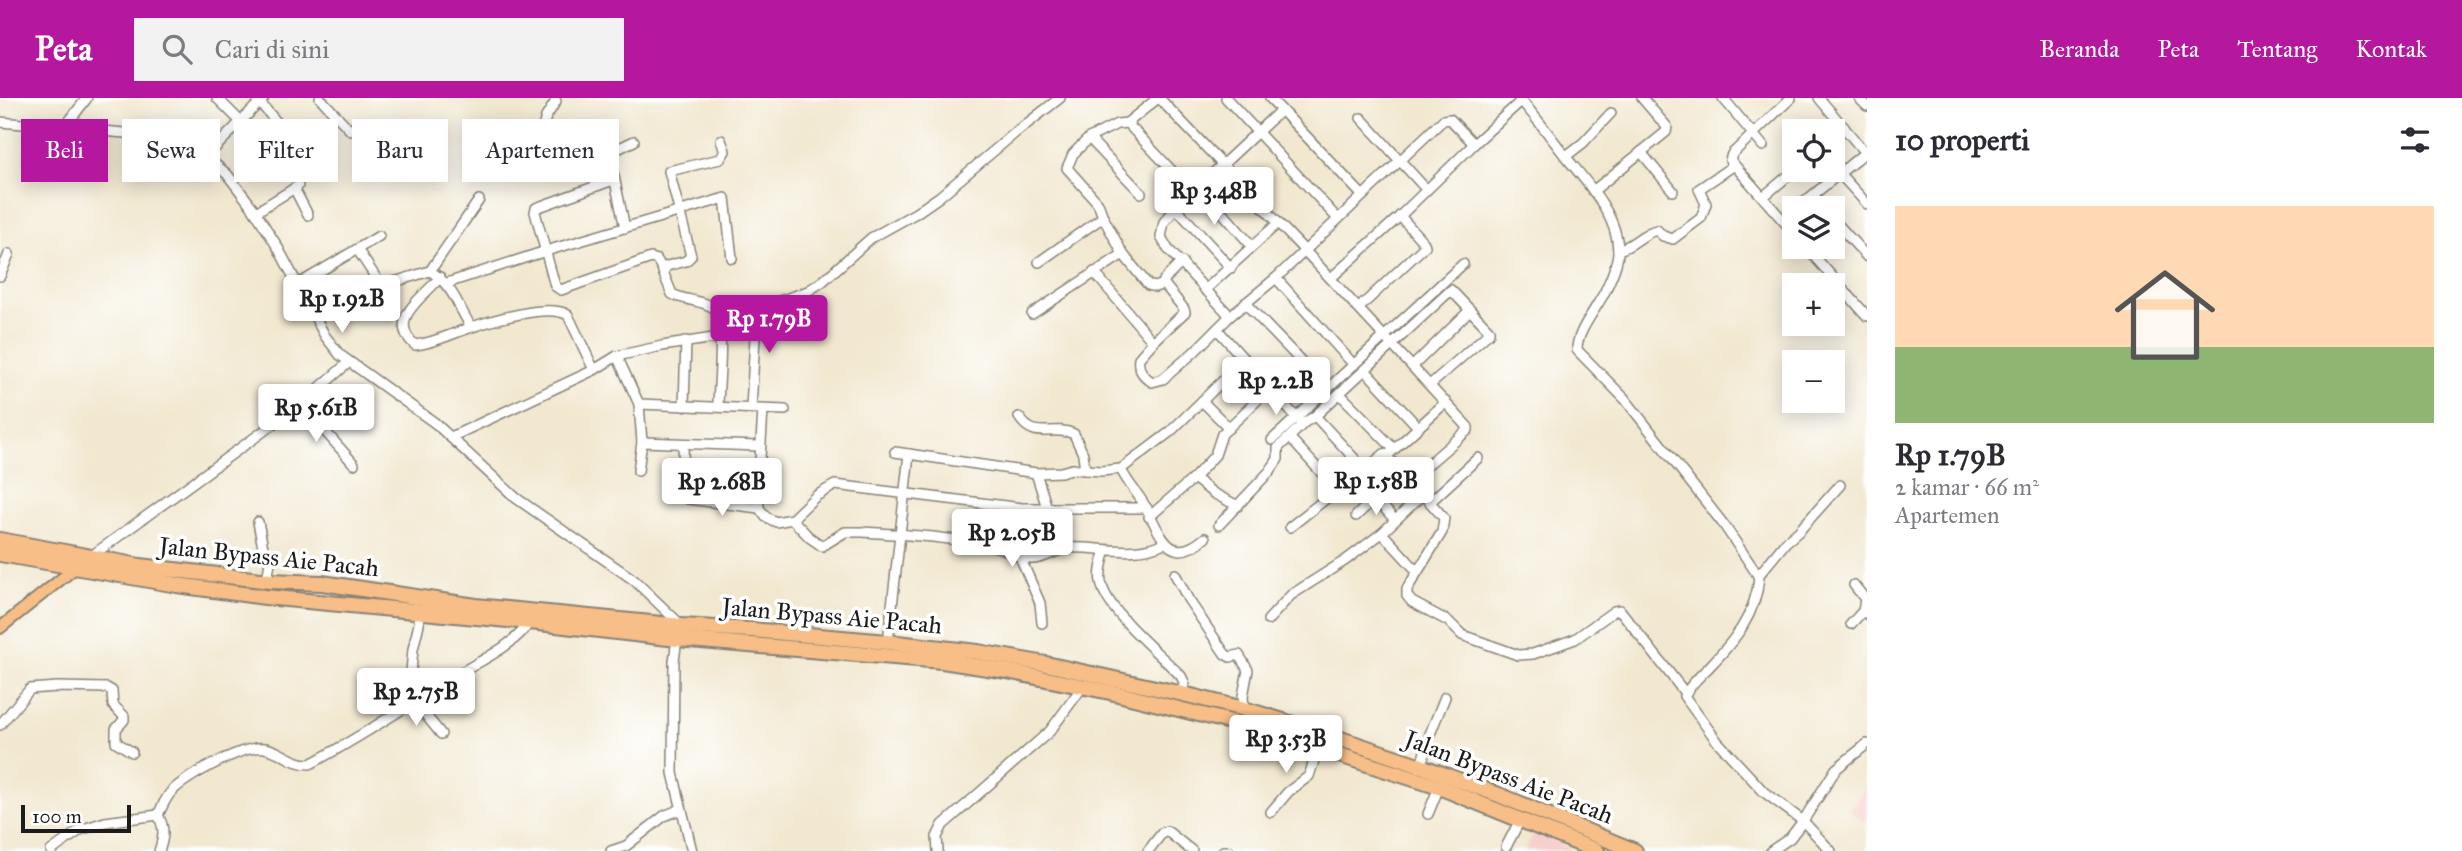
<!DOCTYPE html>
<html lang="id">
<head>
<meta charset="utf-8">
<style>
	:root { --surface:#fff; --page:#f2f2f3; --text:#2b2b33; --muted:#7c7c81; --line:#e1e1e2; --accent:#b5179e }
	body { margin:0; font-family:"IM FELL Great Primer",serif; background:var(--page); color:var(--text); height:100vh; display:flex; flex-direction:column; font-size:26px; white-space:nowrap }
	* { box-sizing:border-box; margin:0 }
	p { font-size:23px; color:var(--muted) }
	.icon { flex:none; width:38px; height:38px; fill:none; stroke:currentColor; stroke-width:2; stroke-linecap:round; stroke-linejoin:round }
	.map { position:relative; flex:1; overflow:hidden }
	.drawer { display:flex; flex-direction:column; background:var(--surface); width:595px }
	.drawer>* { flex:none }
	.banner { position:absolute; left:21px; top:21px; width:665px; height:63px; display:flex; gap:14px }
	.tools { position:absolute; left:1782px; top:21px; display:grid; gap:14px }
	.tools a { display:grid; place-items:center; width:63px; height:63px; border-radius:0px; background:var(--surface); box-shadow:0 4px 18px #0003; font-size:35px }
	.scale { position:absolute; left:21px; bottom:18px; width:110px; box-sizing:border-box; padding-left:7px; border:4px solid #1c1c1c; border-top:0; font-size:19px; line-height:24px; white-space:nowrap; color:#1c1c1c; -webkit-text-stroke:5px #fff; paint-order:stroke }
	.price { position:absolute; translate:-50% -60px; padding:0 16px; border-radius:7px; background:#fff; color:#222; font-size:23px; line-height:46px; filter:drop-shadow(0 2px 4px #0008) }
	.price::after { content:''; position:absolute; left:50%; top:42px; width:21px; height:16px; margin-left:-10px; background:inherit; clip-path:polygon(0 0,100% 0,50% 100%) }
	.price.selected { background:var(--accent); color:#fff }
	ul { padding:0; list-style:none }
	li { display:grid; align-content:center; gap:14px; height:371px; padding:0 28px }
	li+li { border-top:2px solid var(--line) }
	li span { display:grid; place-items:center; height:217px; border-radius:0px; color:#555 }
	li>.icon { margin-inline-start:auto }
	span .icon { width:126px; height:126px; fill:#fffc; stroke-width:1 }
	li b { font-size:30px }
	h2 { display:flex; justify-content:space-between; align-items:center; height:84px; padding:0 28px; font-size:30px }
	.tag { padding:0 24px; border-radius:0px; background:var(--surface); box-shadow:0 4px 18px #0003; font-size:24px; line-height:63px }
	.tag.selected { background:var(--accent); color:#fff }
	header { display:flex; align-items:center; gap:42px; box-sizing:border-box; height:98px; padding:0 35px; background:var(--accent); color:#fff }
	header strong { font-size:33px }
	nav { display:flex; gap:38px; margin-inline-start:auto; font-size:24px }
	.search { width:490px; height:63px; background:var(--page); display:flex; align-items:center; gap:18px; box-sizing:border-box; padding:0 24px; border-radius:0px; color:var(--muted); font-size:26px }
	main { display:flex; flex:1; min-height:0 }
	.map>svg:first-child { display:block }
	.built { fill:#f7d0ce }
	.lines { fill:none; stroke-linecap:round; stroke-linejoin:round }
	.minor-casing { stroke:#878276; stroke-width:12 }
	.major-casing { stroke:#878276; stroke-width:14 }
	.highway-casing { stroke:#878276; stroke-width:18 }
	.minor { stroke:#fff; stroke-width:9 }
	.major { stroke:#f7be87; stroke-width:10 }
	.highway { stroke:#f7be87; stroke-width:14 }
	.labels { text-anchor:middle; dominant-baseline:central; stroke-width:7; stroke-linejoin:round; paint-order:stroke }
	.street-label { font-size:24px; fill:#1c1c1c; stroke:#fff }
</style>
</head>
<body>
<header>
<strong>Peta</strong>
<div class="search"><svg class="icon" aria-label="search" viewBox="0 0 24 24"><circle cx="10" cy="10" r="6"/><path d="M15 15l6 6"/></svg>Cari di sini</div>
<nav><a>Beranda</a><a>Peta</a><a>Tentang</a><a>Kontak</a></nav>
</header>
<main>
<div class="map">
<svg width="1867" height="753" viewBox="0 0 1867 753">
	<rect width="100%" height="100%" fill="#fff"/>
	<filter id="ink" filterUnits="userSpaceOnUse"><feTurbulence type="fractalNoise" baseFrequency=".0143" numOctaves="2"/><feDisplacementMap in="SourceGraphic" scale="14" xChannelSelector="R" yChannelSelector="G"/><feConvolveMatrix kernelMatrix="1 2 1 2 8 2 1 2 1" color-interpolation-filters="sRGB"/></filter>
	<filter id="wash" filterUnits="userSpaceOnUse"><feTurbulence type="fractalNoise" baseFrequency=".00686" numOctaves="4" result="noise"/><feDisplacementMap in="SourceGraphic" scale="28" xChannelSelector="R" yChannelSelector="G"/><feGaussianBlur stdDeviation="1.57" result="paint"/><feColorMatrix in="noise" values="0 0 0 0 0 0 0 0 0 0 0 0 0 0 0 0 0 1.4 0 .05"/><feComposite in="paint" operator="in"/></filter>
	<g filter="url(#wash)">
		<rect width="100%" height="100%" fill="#f2e8d0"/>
		<g class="built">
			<path d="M1867,688v38l-18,-14z"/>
			<path d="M1535,732l39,21h-49z"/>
		</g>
	</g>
	<g filter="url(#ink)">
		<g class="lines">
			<g class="minor-casing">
				<g id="minor">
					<path d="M217,0l23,23"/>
					<path d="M320,0l31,33"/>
					<path d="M1158,0l-31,25 -10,1 -28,14 -16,16 -6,14 31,35 5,14 20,37 25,31 7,2 9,-3"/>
					<path d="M1159,0l146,153 163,176v3l-58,50 34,38 -2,14 -35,57v7l5,6 36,19 14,14 56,20 15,-1 42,-15 39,-28 6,-1 65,83"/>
					<path d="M1226,0l112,121"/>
					<path d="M1270,0l92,97"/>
					<path d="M1519,0c17,19 32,39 47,59 21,26 52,58 52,94 0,12 -6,25 -11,36 -7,18 -31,44 -30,63l48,49 99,126 35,52c-3,38 -24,63 -50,90 -9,9 -19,18 -25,29l33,45 47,51 39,29 28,30"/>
					<path d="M1723,0l40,48"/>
					<path d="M1791,0l-59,56 -2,6 64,73"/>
					<path d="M1819,0l48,57"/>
					<path d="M1859,0l8,8"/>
					<path d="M260,5l56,64"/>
					<path d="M1361,20l65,71"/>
					<path d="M0,24l136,12 24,4 46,19 21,17 26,34 24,38 48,90 15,19 95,68 81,75 118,82 47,45"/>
					<path d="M1127,25l65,69"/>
					<path d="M64,30l23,-30"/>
					<path d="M597,34l12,21 16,75"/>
					<path d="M541,35l5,-16 10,-16"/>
					<path d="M1832,39l12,-10"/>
					<path d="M1089,40l52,55"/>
					<path d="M1641,54l32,39"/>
					<path d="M609,55l25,-12"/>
					<path d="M1566,58l17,-13 28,-30"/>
					<path d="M206,59l58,-59"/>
					<path d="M1839,75l28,31"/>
					<path d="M613,82l-77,28 -1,4 20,74 6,4 90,-32 6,2 6,10"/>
					<path d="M1199,88l52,59"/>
					<path d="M294,90l14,27"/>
					<path d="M1593,93l73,-59 1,-5 -25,-29"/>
					<path d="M1813,98l11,12"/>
					<path d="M1763,99l32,-27"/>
					<path d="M1176,110l-12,14 -3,15 7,12 62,67"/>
					<path d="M1797,110l70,-57"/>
					<path d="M256,114l42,-26"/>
					<path d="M1400,118l74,-72"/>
					<path d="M1832,120l35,39"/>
					<path d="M1806,149l61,69"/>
					<path d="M357,151l23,35 4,1 46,-14c22,13 28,35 41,56"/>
					<path d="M1618,152c15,-3 25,-18 39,-20l6,6 10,3 28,-21 5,-14 -7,-15 34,-23"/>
					<path d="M1039,164l64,-45"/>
					<path d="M1182,164l-18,18v4l20,25 1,3 -32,30 -14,16c-2,11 4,18 13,24l11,-3 31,-27 36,-36 46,-38 167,-158 7,-1 24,25 47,-43"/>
					<path d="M1231,170l-55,-60 105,-98"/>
					<path d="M430,173l49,-71"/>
					<path d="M1094,174l59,70"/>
					<path d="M0,178l9,-22"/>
					<path d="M440,179c-15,20 -55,42 -25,68 20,-2 38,-12 57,-18 21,-7 77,-24 96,-12l26,55"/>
					<path d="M1276,180l78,87"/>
					<path d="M1331,180l69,-62 24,27 1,3 -66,62"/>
					<path d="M447,185l99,-32 179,-53 7,60"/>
					<path d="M297,187l82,-49"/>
					<path d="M1205,192l73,-67"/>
					<path d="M1245,205l83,86"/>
					<path d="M1032,216l91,-60"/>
					<path d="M743,221l11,11 1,7 -4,71"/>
					<path d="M1217,231l85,95 13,-8 49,53"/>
					<path d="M617,258l22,48 3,38 117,4"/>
					<path d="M1413,268l57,-56"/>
					<path d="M1365,272l53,57"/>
					<path d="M1340,296l54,55"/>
					<path d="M1202,303l-32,31 -49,37c6,14 17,24 24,37 16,27 23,63 60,32"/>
					<path d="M301,306l53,60"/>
					<path d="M639,306l146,6"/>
					<path d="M684,308l2,-65"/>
					<path d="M718,308c0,-17 8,-88 -4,-98 -11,-8 -29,-7 -42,-14l-9,-22 4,-6 19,-5 5,-5 -22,-85 51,-12 5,-8 -4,-11"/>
					<path d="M763,312l-5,81 1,17 7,9 10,5 16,-3 24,-23 19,-11 187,23h125"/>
					<path d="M1315,318l136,-126 38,40v3l-59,52"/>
					<path d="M1019,319c16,25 33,7 55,17l9,20 2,16"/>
					<path d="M1229,330l-27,-27 43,-42"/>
					<path d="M451,339l143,-67 23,-14 45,-10 58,-9 34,-27 54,-19 15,-10 48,-43 45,-25 23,-16 76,-64 45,-35"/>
					<path d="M1290,340l47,52 3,1 44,-37 26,26"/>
					<path d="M1272,342l191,-176"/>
					<path d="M683,346l1,41 4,14 71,9"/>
					<path d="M895,354l141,21 25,-1 11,-3 29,2 20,-2"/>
					<path d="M1387,358l59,-54"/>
					<path d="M638,373l4,-29"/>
					<path d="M1036,375l11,35"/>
					<path d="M1356,379l39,43"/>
					<path d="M1194,380l19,15 25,13"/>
					<path d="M1430,404l48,-44"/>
					<path d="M1060,411v40"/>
					<path d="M1356,418l19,-18"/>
					<path d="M1149,419l45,-39 21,-23 7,-21 48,-46"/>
					<path d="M792,421l17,18 13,9 23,-14h18c44,3 90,5 134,15 12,2 22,12 35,12 13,0 23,-9 36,-11 30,-2 67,10 96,-5"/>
					<path d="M258,424l6,31 6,10 -3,16 3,2"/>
					<path d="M1219,427l51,-54 8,-12v-11l25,-24"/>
					<path d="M1290,429l47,-37"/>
					<path d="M1382,435l35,38"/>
					<path d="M1106,452c-3,10 -7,22 -5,32 5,29 59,72 80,94l3,6 -1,12"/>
					<path d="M90,459l211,-153 47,-41"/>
					<path d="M1020,459l20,46 2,20"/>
					<path d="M1175,476l13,25 37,55 5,3 9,-2 9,15 -5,26 1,13"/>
					<path d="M1758,478l28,-34 13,-11 41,-46"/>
					<path d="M1854,487l11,14 -2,12 4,3"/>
					<path d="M1268,522l23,-25 55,-35 36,-27 41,-39"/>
					<path d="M1851,526l12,-13"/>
					<path d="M677,541l-3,22 -1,112 19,78"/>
					<path d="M888,544l21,-188"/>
					<path d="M415,604l26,32"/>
					<path d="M408,608l5,-57 6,-25v-12"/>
					<path d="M0,627l30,-36 27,-2 50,1 5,3 1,14 11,11v4l-8,9v13l16,10"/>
					<path d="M1421,668l9,-32 15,-37"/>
					<path d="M1271,714l17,-20 21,-16 9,-28"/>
					<path d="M1428,716l11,-27"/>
					<path d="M158,717c7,13 6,22 1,36"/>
					<path d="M1506,749l14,-27"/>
					<path d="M51,753l29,-21 25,-8 53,-7c4,-8 8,-18 14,-24 16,-15 72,-47 93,-43 17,3 26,16 45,16 48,-25 92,-55 138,-84 27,-17 63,-31 82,-58"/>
					<path d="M611,753l15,-5 38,-30 17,-7"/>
					<path d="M938,753l-1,-14 6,-12 107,-94 33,-45"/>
					<path d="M1148,753l14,-18 5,-2 25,20"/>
					<path d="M1223,753h6"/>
					<path d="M1771,753l19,-13 13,-17 33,-52 31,-25"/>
				</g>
			</g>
			<g class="major-casing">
				<path id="major" d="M0,530l80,-64"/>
			</g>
			<g class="highway-casing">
				<g id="highway">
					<path d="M0,442l140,26 130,15 52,2 154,23 206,20 69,4 137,12 90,10 68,12 137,30 61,15 82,25 95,32 78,29 136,56"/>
					<path d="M0,456l177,31 88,12 265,25 147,17 265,22 65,10 103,21 145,36 184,59 158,64"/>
				</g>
			</g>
			<use href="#minor" class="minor"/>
			<use href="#major" class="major"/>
			<use href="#highway" class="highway"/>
		</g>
	</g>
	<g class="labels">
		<g class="street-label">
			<text transform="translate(269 459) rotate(6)">Jalan Bypass Aie Pacah</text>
			<text transform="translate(832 518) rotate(5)">Jalan Bypass Aie Pacah</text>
			<text transform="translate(1509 679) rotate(21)">Jalan Bypass Aie Pacah</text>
		</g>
	</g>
</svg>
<div class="tools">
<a><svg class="icon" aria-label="locate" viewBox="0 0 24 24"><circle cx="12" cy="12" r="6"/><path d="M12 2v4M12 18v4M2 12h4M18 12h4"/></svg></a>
<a><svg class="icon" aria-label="layers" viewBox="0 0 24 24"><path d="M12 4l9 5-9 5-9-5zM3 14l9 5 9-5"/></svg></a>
<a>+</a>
<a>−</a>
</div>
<div class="scale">100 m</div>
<b class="price" style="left:1214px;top:129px">Rp 3.48B</b>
<b class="price" style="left:342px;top:237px">Rp 1.92B</b>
<b class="price selected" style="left:769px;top:257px">Rp 1.79B</b>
<b class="price" style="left:1276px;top:319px">Rp 2.2B</b>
<b class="price" style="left:316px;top:346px">Rp 5.61B</b>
<b class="price" style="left:1376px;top:419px">Rp 1.58B</b>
<b class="price" style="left:722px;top:420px">Rp 2.68B</b>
<b class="price" style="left:1012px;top:471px">Rp 2.05B</b>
<b class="price" style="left:416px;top:630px">Rp 2.75B</b>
<b class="price" style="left:1286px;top:677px">Rp 3.53B</b>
<div class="banner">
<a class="tag selected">Beli</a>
<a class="tag">Sewa</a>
<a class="tag">Filter</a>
<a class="tag">Baru</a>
<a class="tag">Apartemen</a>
</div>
</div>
<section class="drawer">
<h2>10 properti<svg class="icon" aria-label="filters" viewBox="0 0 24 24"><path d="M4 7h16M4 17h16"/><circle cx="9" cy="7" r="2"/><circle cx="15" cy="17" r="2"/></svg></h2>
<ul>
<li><span style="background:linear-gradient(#ffd9b3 65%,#8fb573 0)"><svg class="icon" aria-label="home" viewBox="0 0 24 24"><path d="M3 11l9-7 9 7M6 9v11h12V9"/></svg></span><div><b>Rp 1.79B</b><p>2 kamar · 66 m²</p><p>Apartemen</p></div></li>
</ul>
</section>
</main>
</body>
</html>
